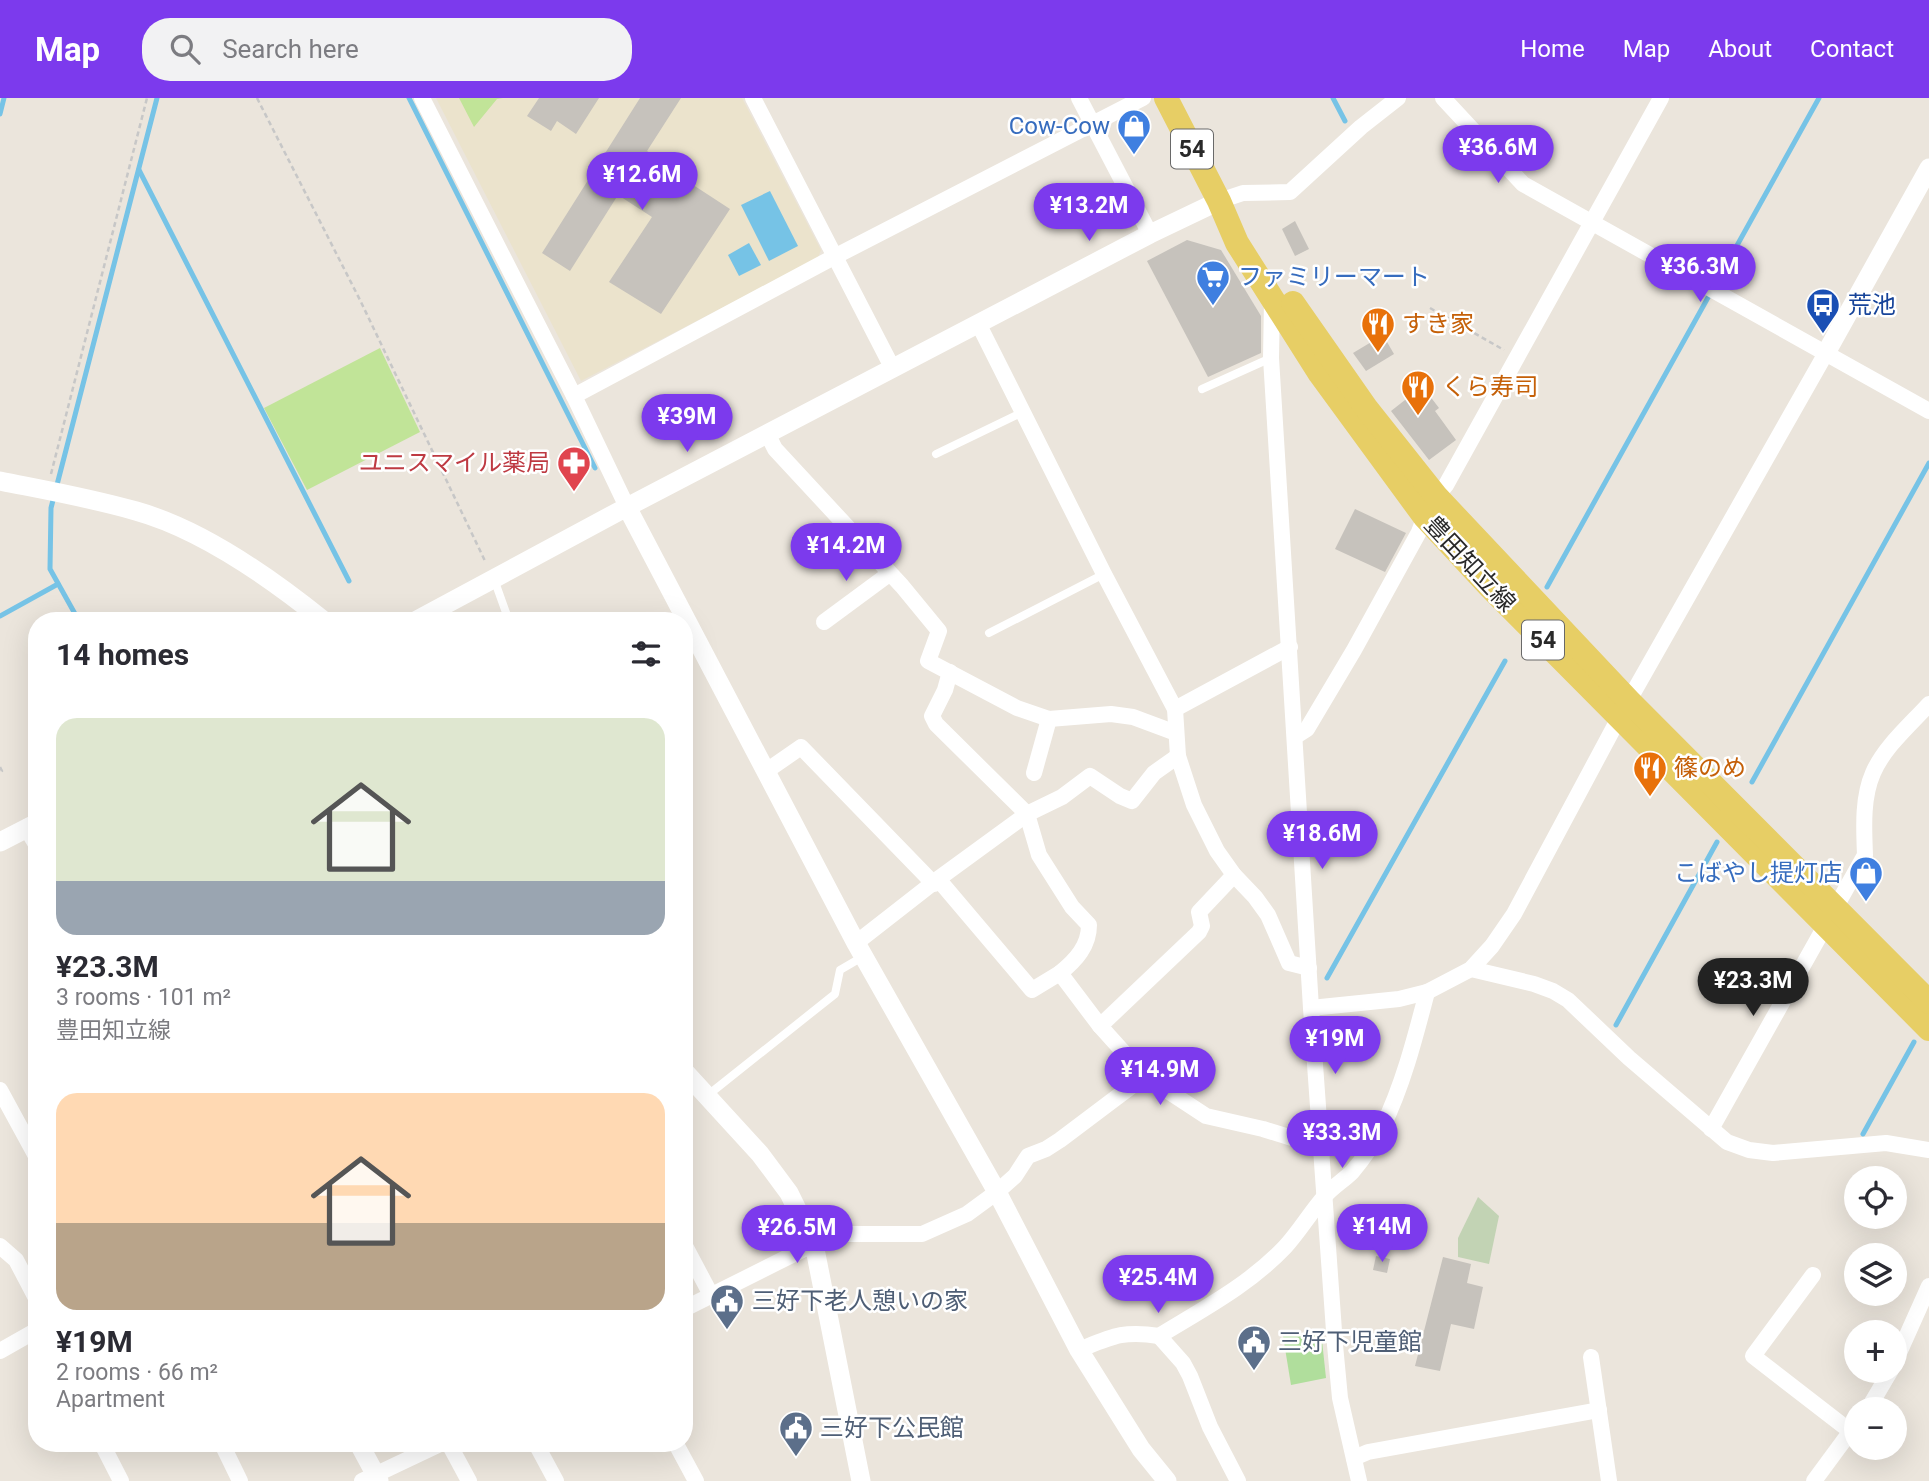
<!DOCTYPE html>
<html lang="en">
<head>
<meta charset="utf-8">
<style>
	:root { --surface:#fff; --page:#f2f2f3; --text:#2b2b33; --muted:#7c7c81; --accent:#7c3aed }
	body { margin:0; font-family:Roboto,"Noto Sans JP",sans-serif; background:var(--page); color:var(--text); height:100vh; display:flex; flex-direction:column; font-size:26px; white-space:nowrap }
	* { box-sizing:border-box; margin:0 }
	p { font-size:23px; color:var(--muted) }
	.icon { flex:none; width:38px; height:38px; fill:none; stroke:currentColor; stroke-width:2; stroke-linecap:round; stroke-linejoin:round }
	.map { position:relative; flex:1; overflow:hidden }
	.details { position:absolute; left:28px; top:514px; width:665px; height:840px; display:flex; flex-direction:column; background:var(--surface); border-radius:28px; box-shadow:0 7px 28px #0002 }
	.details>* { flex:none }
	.controls { position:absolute; left:1844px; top:1068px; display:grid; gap:14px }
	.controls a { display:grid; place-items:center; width:63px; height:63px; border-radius:50%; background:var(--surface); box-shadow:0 7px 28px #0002; font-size:35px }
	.price { position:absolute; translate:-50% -60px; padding:0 16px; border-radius:24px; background:var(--accent); color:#fff; font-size:23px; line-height:46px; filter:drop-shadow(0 2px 4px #0008) }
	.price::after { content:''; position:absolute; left:50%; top:42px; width:21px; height:16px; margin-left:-10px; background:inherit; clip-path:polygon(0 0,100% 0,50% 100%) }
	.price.current { background:#222; color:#fff }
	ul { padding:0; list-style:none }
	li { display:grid; align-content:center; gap:14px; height:371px; padding:0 28px }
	li span { display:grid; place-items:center; height:217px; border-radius:21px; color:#555 }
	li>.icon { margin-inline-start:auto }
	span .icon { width:126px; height:126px; fill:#fffc; stroke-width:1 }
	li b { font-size:30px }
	h2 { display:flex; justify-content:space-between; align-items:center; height:84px; padding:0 28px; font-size:30px }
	header { display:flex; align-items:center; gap:42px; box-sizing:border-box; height:98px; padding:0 35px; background:var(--accent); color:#fff }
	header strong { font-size:33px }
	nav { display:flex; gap:38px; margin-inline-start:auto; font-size:24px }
	.search { width:490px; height:63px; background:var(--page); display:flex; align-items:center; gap:18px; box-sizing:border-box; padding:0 24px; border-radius:28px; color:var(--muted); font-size:26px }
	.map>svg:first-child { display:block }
	.education { fill:#ebe3cc }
	.green { fill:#b0de9c }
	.cemetery { fill:#c2d3b4 }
	.pitch { fill:#c1e498 }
	.water { fill:#76c3e6 }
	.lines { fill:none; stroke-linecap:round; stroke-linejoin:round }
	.stream { stroke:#76c3e6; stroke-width:5 }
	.building { fill:#c6c2bc }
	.path { stroke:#c7c7c7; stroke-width:2.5; stroke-dasharray:5 3.5; stroke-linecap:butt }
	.service { stroke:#fff; stroke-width:8 }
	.minor { stroke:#fff; stroke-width:16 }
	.tertiary { stroke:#fff; stroke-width:19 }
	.primary { stroke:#e7ce65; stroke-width:24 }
	.labels { text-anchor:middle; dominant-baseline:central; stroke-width:5; stroke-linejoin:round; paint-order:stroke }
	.shield { fill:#fff; stroke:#696969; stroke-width:2 }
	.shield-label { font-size:23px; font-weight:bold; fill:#292929 }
	.shop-label { font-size:24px; fill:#366cbe; stroke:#fff; text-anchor:end }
	.transit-label { font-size:24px; fill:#164399; stroke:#fff; text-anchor:start }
	.food-label { font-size:24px; fill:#c56008; stroke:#fff; text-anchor:start }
	.health-label { font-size:24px; fill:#be3a42; stroke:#fff; text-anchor:end }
	.street-label { font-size:24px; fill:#292929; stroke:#fff }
	.service-label { font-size:24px; fill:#4e5e75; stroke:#fff; text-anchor:start }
</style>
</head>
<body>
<header>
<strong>Map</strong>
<div class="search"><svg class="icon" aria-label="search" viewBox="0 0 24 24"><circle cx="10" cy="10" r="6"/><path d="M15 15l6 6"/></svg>Search here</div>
<nav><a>Home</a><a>Map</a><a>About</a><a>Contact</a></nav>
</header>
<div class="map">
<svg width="1929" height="1383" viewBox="0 0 1929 1383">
	<rect width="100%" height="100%" fill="#ebe5dc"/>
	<path class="education" d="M436,0h306l79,152 -3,8 -237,123z"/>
	<path class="green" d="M1321,1233l5,47 -35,7 -8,-49z"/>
	<path class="cemetery" d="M1478,1099l21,19 -10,48 -31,-7v-19z"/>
	<g class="pitch">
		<path d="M459,0h44l-6,1 -23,28z"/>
		<path d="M380,250l40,84 -113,58 -43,-82z"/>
	</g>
	<g class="water">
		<path d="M770,93l28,55 -29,15 -28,-56z"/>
		<path d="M749,145l12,22 -22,11 -11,-21z"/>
	</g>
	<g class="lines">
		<g class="stream">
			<path d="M409,0l186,370"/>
			<path d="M1333,0l12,23"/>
			<path d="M0,16l4,-16"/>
			<path d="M139,72l210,411"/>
			<path d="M1547,489l272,-489"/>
			<path d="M0,518l58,-32"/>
			<path d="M79,523l-29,-52 1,-61 106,-410"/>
			<path d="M1752,684l177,-319"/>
			<path d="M1327,880l178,-317"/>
			<path d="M1616,927l101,-183"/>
			<path d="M1863,1036l51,-92"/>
		</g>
	</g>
	<g class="building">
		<path d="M539,0h60l-23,36 -19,-13 -6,10 -24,-15z"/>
		<path d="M640,0h41l-34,53 16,11 -10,15 23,15 8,-13 46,30 -69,105 -52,-32 43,-65 -34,-22 -48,76 -28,-18z"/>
		<path d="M1295,123l14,28 -14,7 -13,-27z"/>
		<path d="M1187,142l34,10 40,66v37l-53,24 -61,-116z"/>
		<path d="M1383,237l11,19 -28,17 -13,-18z"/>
		<path d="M1419,291l3,5 4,-3 13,17 -4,3 21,29 -27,20 -38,-49z"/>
		<path d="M1355,411l51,24 -21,39 -50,-23z"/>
		<path d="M1376,1158l14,3 -3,14 -14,-3z"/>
		<path d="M1443,1159l28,7 -4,19 16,4 -9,42 -23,-5 -11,47 -25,-5z"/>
	</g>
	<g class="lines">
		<g class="path">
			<path d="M257,0l103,202 126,263"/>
			<path d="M1430,210l74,42"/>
			<path d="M51,376l96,-376"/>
			<path d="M0,669l2,4 -2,2"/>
		</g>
		<g class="service">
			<path d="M1202,291l69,-31"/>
			<path d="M936,356l87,-42"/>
			<path d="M494,481l15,42"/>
			<path d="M989,535l115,-59"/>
			<path d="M708,997l127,-101 5,-24 24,-14"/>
		</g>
		<g class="minor">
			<path d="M422,0l152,298 53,111"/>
			<path d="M753,0l140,271"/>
			<path d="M1079,0l71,136"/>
			<path d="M1443,0l80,86 406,227"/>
			<path d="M1219,103l24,-8 47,-1 71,-65 37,-29"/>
			<path d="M1272,203l-1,57 40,650 24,337 5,53 19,83"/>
			<path d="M978,225l126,251 71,135 3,47 16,49 23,46 17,24 21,22 13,18 21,48 20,5"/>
			<path d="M574,298l260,-139 309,-159"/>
			<path d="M768,337l7,14 127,137 37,45 -11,30 89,47 32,11 62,-5 22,3 43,16"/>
			<path d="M824,524l65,-48"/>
			<path d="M950,574l-5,18 -13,26 4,8 91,90 12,41 33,52 17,18c0,21 -13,35 -29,48"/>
			<path d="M1175,611l115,-62"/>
			<path d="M1296,638l11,-7 47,-79 65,-118c6,-18 14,-32 27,-47l215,-387"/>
			<path d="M765,674l36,-25 133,137"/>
			<path d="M1034,675l15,-54"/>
			<path d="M938,781l94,111 28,-17 40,53 45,50 61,40 57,13 58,18"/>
			<path d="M856,845l82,-64 89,-65 35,-17 28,-21 30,20 12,5 22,-28 24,-17"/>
			<path d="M1471,871l63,15 19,7 15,9 61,58 98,84 22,8 24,3 113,-10 43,7"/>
			<path d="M1311,910l88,-9 28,-7 44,-23 21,-23 22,-32 106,-198 206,-363"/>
			<path d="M1100,928l99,-94 3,-6 -3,-14 35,-37"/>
			<path d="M0,992l37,68"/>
			<path d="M1711,1031l154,-274c-1,-26 -3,-57 8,-82 11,-26 38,-49 56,-69"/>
			<path d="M809,1136h113l45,-20 30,-22 18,-16 13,-20 18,-7 14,-9 85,-64"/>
			<path d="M684,1146l27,51"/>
			<path d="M0,1148l16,14 21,40"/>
			<path d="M1813,1177l-60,81 97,75"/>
			<path d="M684,1211l130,-65"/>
			<path d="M1079,1252c32,-13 44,-20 80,-14"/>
			<path d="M0,1253l37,-21"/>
			<path d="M1591,1259l18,124"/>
			<path d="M1895,1264l34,-76"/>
			<path d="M1868,1311l23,-39"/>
			<path d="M102,1346l19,37"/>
			<path d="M222,1346l18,37"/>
			<path d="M449,1346l20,37"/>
			<path d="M536,1346l20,37"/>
			<path d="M676,1346l20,37"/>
			<path d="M1354,1360l14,-6 231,-42"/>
			<path d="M362,1383l78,-37"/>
			<path d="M1238,1383l-28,-54 -20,-51 -7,-13 -24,-27c44,-27 90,-51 126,-89 14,-15 25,-34 39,-50 8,-10 19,-16 28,-25 11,-13 22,-29 30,-44 21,-43 33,-90 45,-136"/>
			<path d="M1814,1383l42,-57"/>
		</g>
		<g class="tertiary">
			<path d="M1826,255l103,-185"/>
			<path d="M0,383c45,9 91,17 136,30 65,18 136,68 188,110"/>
			<path d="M627,409l229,436 141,249 82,158 62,99 26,32"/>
			<path d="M415,523l212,-114 523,-273 69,-33"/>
			<path d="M28,730l9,15"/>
			<path d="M0,744l37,-19"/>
			<path d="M684,973l76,83 29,39 25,51 47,237"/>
			<path d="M359,1346l20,37"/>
		</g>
		<g class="primary">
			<path d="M1166,0l53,103 18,42 83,131 104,142 66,71 439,442"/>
			<path d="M1293,205l74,106 69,87 193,205 300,301"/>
		</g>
	</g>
	<defs>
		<g id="shop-pin" transform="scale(1.75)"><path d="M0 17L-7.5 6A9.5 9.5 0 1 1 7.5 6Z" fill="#3f7fe0" stroke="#fff"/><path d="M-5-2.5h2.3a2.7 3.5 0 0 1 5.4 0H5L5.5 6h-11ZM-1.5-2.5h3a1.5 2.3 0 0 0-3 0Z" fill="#fff"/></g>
		<g id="supermarket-pin" transform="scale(1.75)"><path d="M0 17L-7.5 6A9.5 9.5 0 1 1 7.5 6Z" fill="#3f7fe0" stroke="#fff"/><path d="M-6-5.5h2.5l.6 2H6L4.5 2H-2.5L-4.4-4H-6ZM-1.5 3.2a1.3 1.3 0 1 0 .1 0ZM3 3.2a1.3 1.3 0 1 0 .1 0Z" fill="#fff"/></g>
		<g id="bus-pin" transform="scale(1.75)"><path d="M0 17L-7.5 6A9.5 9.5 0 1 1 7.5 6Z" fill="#1a4fb4" stroke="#fff"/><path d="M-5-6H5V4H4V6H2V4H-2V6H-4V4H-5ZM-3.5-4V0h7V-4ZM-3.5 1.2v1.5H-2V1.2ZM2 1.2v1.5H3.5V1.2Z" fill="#fff"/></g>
		<g id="restaurant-pin" transform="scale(1.75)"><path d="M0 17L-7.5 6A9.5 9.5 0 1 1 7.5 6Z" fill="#e8710a" stroke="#fff"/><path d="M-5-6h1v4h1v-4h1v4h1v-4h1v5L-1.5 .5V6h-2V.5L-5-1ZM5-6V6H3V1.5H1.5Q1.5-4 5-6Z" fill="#fff"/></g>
		<g id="pharmacy-pin" transform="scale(1.75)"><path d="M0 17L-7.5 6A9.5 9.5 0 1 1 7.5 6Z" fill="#e0444e" stroke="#fff"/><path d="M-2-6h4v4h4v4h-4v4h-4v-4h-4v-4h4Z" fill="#fff"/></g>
		<g id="civic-pin" transform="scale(1.75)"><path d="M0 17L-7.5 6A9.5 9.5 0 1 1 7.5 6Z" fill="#5c6f8a" stroke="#fff"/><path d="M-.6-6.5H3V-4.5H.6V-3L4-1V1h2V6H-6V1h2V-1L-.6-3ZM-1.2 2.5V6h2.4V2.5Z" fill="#fff"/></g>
	</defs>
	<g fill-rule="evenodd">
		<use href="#shop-pin" x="1134" y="28"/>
		<use href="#supermarket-pin" x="1213" y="179"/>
		<use href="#bus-pin" x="1823" y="207"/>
		<use href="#restaurant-pin" x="1378" y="226"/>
		<use href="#restaurant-pin" x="1418" y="289"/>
		<use href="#pharmacy-pin" x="574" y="365"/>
		<use href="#restaurant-pin" x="1650" y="670"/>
		<use href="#shop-pin" x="1866" y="775"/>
		<use href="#civic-pin" x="727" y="1203"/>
		<use href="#civic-pin" x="1254" y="1244"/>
		<use href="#civic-pin" x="796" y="1330"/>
	</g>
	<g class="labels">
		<g class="shield">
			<rect x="1171" y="31.5" width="42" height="39" rx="5"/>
			<rect x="1522" y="522.5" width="42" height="39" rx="5"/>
		</g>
		<g class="shield-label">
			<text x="1192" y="51">54</text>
			<text x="1543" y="542">54</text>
		</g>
		<g class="shop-label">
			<text x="1110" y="28">Cow-Cow</text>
			<text x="1238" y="179" text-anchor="start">ファミリーマート</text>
			<text x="1842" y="775">こばやし提灯店</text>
		</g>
		<g class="transit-label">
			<text x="1848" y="207">荒池</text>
		</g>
		<g class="food-label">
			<text x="1402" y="226">すき家</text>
			<text x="1442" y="289">くら寿司</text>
			<text x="1674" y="670">篠のめ</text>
		</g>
		<g class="health-label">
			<text x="550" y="365">ユニスマイル薬局</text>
		</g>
		<g class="street-label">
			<text transform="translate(1470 466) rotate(47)">豊田知立線</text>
		</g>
		<g class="service-label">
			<text x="752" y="1203">三好下老人憩いの家</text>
			<text x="1278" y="1244">三好下児童館</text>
			<text x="820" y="1330">三好下公民館</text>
		</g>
	</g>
</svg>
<div class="controls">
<a><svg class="icon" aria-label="locate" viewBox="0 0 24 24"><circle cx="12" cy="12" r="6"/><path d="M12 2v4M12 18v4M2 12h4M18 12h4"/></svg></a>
<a><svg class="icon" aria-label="layers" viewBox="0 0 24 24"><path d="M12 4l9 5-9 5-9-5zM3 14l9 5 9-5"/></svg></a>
<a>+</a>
<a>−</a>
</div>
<b class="price" style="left:1498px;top:87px">¥36.6M</b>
<b class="price" style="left:642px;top:114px">¥12.6M</b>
<b class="price" style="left:1089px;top:145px">¥13.2M</b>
<b class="price" style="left:1700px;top:206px">¥36.3M</b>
<b class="price" style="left:687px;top:356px">¥39M</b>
<b class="price" style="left:846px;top:485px">¥14.2M</b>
<b class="price" style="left:1322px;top:773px">¥18.6M</b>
<b class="price current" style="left:1753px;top:920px">¥23.3M</b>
<b class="price" style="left:1335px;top:978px">¥19M</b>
<b class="price" style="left:1160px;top:1009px">¥14.9M</b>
<b class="price" style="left:1342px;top:1072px">¥33.3M</b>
<b class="price" style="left:1382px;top:1166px">¥14M</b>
<b class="price" style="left:797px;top:1167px">¥26.5M</b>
<b class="price" style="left:1158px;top:1217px">¥25.4M</b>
<section class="details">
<h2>14 homes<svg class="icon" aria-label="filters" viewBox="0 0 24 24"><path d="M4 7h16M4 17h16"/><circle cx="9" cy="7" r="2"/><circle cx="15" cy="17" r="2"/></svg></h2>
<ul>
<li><span style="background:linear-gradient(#dfe7d0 75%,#9aa5b1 0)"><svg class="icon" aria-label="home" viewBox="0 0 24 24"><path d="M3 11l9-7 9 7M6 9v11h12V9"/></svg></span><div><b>¥23.3M</b><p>3 rooms · 101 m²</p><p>豊田知立線</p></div></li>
<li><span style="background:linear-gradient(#ffd9b3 60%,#b9a48a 0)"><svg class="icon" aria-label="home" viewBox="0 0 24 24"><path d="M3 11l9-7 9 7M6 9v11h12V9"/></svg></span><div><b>¥19M</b><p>2 rooms · 66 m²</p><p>Apartment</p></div></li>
</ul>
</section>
</div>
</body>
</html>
